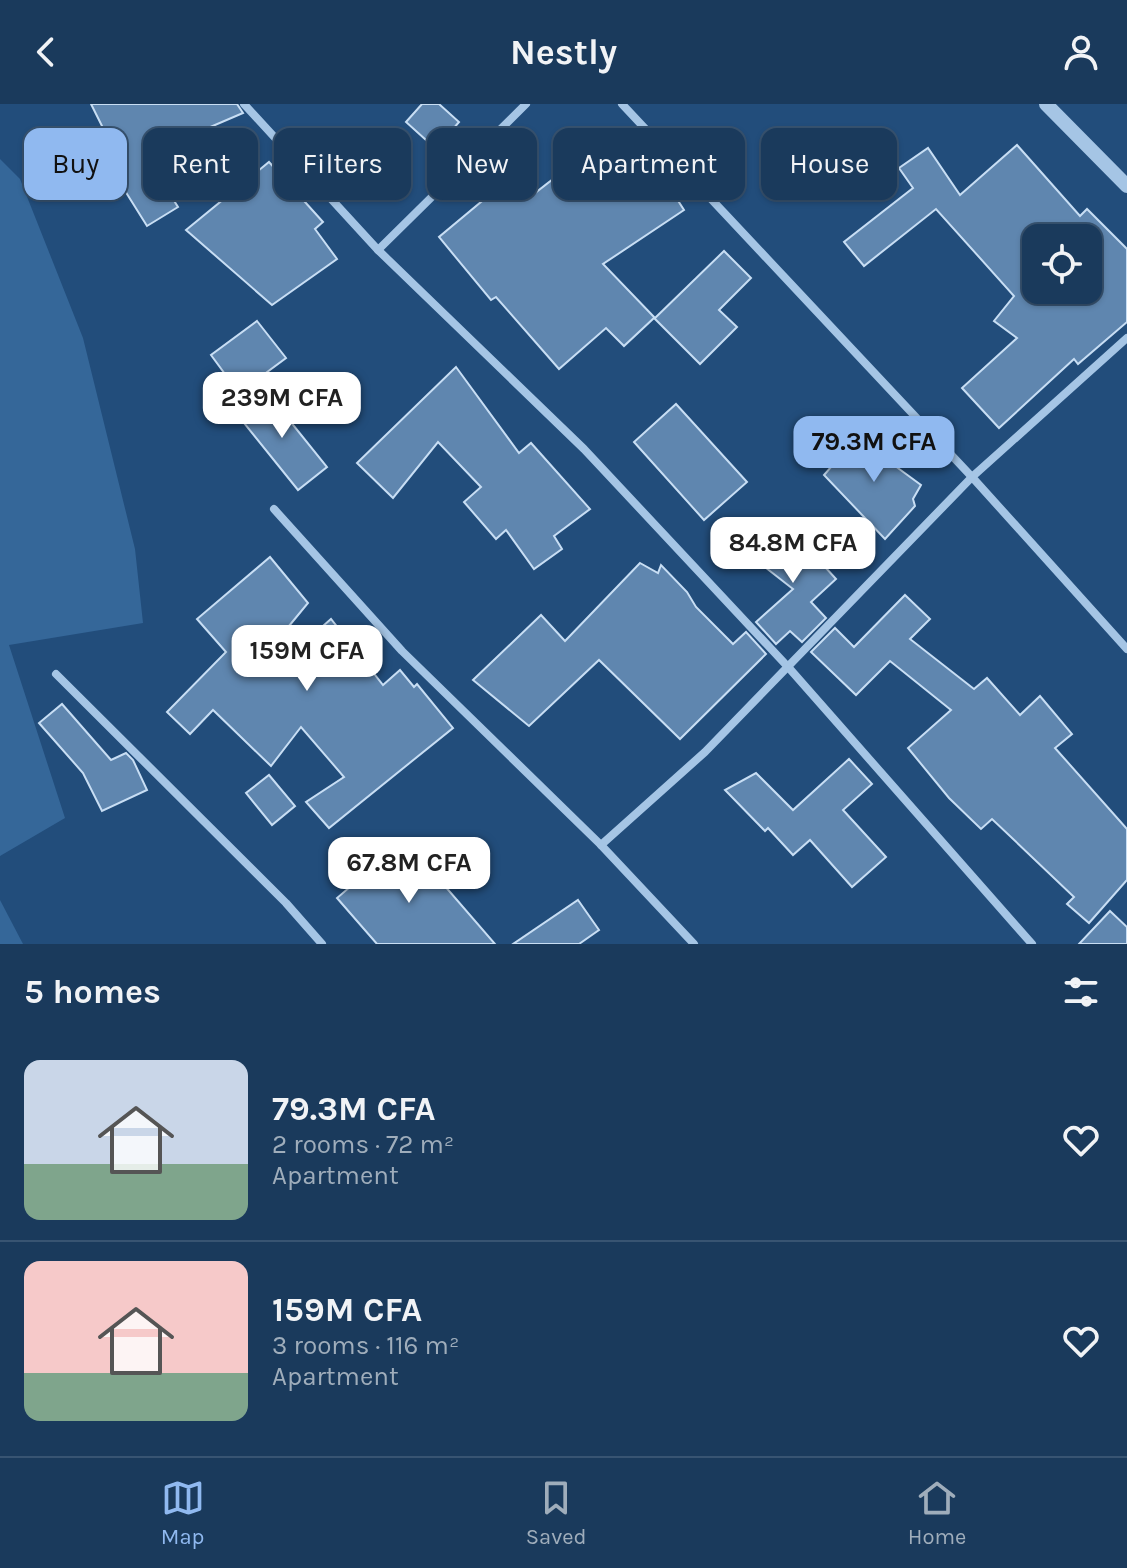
<!DOCTYPE html>
<html lang="en">
<head>
<meta charset="utf-8">
<style>
	:root { --surface:#1a3a5c; --page:#234162; --text:#f1f3f6; --muted:#9fadbb; --line:#385472; --accent:#90b9f0 }
	body { margin:0; font-family:Karla,sans-serif; background:var(--page); color:var(--text); height:100vh; display:flex; flex-direction:column; font-size:30px; white-space:nowrap }
	* { box-sizing:border-box; margin:0 }
	p { font-size:26px; color:var(--muted) }
	.icon { flex:none; width:44px; height:44px; fill:none; stroke:currentColor; stroke-width:2; stroke-linecap:round; stroke-linejoin:round }
	.map { position:relative; height:840px; overflow:hidden }
	.panel { display:flex; flex-direction:column; background:var(--surface); flex:1 }
	.panel>* { flex:none }
	.top-card { position:absolute; left:24px; top:24px; width:1080px; height:72px; display:flex; gap:16px }
	.tools { position:absolute; left:1022px; top:120px; display:grid; gap:16px }
	.tools a { display:grid; place-items:center; width:80px; height:80px; border-radius:16px; background:var(--surface); box-shadow:0 2px 6px #0004,0 0 0 2px var(--line); font-size:40px }
	.price { position:absolute; translate:-50% -68px; padding:0 18px; border-radius:16px; background:#fff; color:#222; font-size:26px; line-height:52px; filter:drop-shadow(0 2px 4px #0008) }
	.price::after { content:''; position:absolute; left:50%; top:48px; width:24px; height:18px; margin-left:-12px; background:inherit; clip-path:polygon(0 0,100% 0,50% 100%) }
	.price.selected { background:var(--accent); color:#111 }
	ul { padding:0; list-style:none }
	li { display:flex; align-items:center; gap:24px; height:200px; padding:0 24px }
	li+li { border-top:2px solid var(--line) }
	li span { display:grid; place-items:center; flex:none; width:224px; height:160px; border-radius:16px; color:#555 }
	li>.icon { margin-inline-start:auto }
	span .icon { width:96px; height:96px; fill:#fffc; stroke-width:1 }
	li b { font-size:34px }
	h2 { display:flex; justify-content:space-between; align-items:center; height:96px; padding:0 24px; font-size:34px }
	.pill { padding:0 28px; border-radius:16px; background:var(--surface); box-shadow:0 2px 6px #0004,0 0 0 2px var(--line); font-size:28px; line-height:72px }
	.pill.selected { background:var(--accent); color:#111 }
	header { display:flex; justify-content:space-between; align-items:center; height:104px; padding:0 24px; background:var(--surface); font-size:36px; font-weight:700 }
	.menu { display:flex; justify-content:space-around; align-items:center; height:112px; border-top:2px solid var(--line); background:var(--surface); font-size:22px; color:var(--muted) }
	.menu a { display:grid; justify-items:center; gap:4px }
	.menu .selected { color:var(--accent) }
	.map>svg:first-child { display:block }
	.green { fill:#356799 }
	.building { fill:#5f86af; stroke:#c8def4; stroke-width:2; fill-rule:evenodd }
	.lines { fill:none; stroke-linecap:round; stroke-linejoin:round }
	.minor { stroke:#a5c5e5; stroke-width:8 }
	.tertiary { stroke:#a5c5e5; stroke-width:14 }
</style>
</head>
<body>
<header><svg class="icon" aria-label="back" viewBox="0 0 24 24"><path d="M15 5l-7 7 7 7"/></svg>Nestly<svg class="icon" aria-label="person" viewBox="0 0 24 24"><circle cx="12" cy="8" r="4"/><path d="M4 21q1-7 8-7t8 7"/></svg></header>
<div class="map">
<svg width="1127" height="840" viewBox="0 0 1127 840">
	<rect width="100%" height="100%" fill="#224d7b"/>
	<g class="green">
		<path d="M0,55l20,20 63,159 52,211 8,74 -134,22 56,173 -65,38z"/>
		<path d="M0,796l23,44h-23z"/>
	</g>
	<g class="building">
		<path d="M91,0h146l6,9 -98,42 33,52 -31,19 -35,-56 9,-6z"/>
		<path d="M422,0h17l20,18 -23,27 -30,-27z"/>
		<path d="M607,33l45,55 14,-10 18,28 -81,54 52,54 69,-67 27,27 -32,32 18,17 -37,37 -46,-46 -30,28 -18,-18 -47,41 -63,-72 -5,3 -52,-63 54,-45 5,6 24,-21 13,16z"/>
		<path d="M1017,41l63,71 7,-7 40,40v73l-49,42 -4,-5 -75,69 -37,-40 55,-50 -23,-17 20,-25 -78,-87 -72,57 -20,-24 69,-54 -14,-20 29,-20 32,47zM1036,134h52v52h-52z"/>
		<path d="M269,58l54,60 -8,7 22,30 -65,46 -86,-75z"/>
		<path d="M257,217l29,37 -47,35 -28,-38z"/>
		<path d="M456,263l63,86 12,-10 59,66 -36,27 8,13 -28,20 -28,-39 -10,9 -32,-37 17,-15 -43,-45 -45,56 -36,-35z"/>
		<path d="M265,286l62,77 -29,23 -62,-77z"/>
		<path d="M676,300l71,78 -43,38 -70,-78z"/>
		<path d="M873,328l18,22 -4,6 34,25 -8,14 2,7 -30,33 -61,-64 29,-33z"/>
		<path d="M783,417l53,58 -25,23 15,16 -24,24 -12,-11 -14,13 -20,-22 37,-33 -41,-32z"/>
		<path d="M270,453l38,46 -19,23 17,15 25,-22 52,66 17,-15 14,17 3,-3 36,44 -124,100 -23,-26 38,-25 -43,-50 -30,39 -58,-56 -23,24 -23,-22 59,-60 -29,-33z"/>
		<path d="M640,459l18,10 3,-8 26,27 9,15 37,37 13,-12 20,22 -86,85 -81,-79 -70,66 -56,-46 68,-65 24,26z"/>
		<path d="M905,491l25,24 -20,20 64,50 13,-11 33,37 20,-19 32,38 -17,14 72,81v51l-38,43 -22,-19 7,-7 -82,-78 -11,10 -32,-31 -41,-50 43,-38 -61,-49 -34,34 -45,-43 24,-24 19,19z"/>
		<path d="M62,600l49,56 15,-7 7,7 14,30 -45,21 -19,-38 -44,-50z"/>
		<path d="M849,655l23,25 -29,26 43,47 -34,30 -42,-47 -17,15 -25,-27 -3,3 -40,-41 31,-17 37,37z"/>
		<path d="M269,671l26,31 -23,19 -26,-32z"/>
		<path d="M405,736l90,104h-118l-40,-46z"/>
		<path d="M578,796l21,30 -20,14h-66z"/>
		<path d="M1110,807l17,16v17h-48z"/>
	</g>
	<g class="lines">
		<g class="minor">
			<path d="M244,0l134,146 206,199 205,219 243,276"/>
			<path d="M622,0l350,373 155,172"/>
			<path d="M378,146l148,-146"/>
			<path d="M274,405l128,142 199,194 93,99"/>
			<path d="M56,570l230,229 36,41"/>
			<path d="M601,741l104,-93 267,-275 155,-139"/>
		</g>
		<path class="tertiary" d="M1046,0l81,82"/>
	</g>
</svg>
<div class="tools">
<a><svg class="icon" aria-label="locate" viewBox="0 0 24 24"><circle cx="12" cy="12" r="6"/><path d="M12 2v4M12 18v4M2 12h4M18 12h4"/></svg></a>
</div>
<b class="price" style="left:282px;top:336px">239M CFA</b>
<b class="price selected" style="left:874px;top:380px">79.3M CFA</b>
<b class="price" style="left:793px;top:481px">84.8M CFA</b>
<b class="price" style="left:307px;top:589px">159M CFA</b>
<b class="price" style="left:409px;top:801px">67.8M CFA</b>
<div class="top-card">
<a class="pill selected">Buy</a>
<a class="pill">Rent</a>
<a class="pill">Filters</a>
<a class="pill">New</a>
<a class="pill">Apartment</a>
<a class="pill">House</a>
</div>
</div>
<section class="panel">
<h2>5 homes<svg class="icon" aria-label="filters" viewBox="0 0 24 24"><path d="M4 7h16M4 17h16"/><circle cx="9" cy="7" r="2"/><circle cx="15" cy="17" r="2"/></svg></h2>
<ul>
<li><span style="background:linear-gradient(#c9d6e8 65%,#7fa58c 0)"><svg class="icon" aria-label="home" viewBox="0 0 24 24"><path d="M3 11l9-7 9 7M6 9v11h12V9"/></svg></span><div><b>79.3M CFA</b><p>2 rooms · 72 m²</p><p>Apartment</p></div><svg class="icon" aria-label="heart" viewBox="0 0 24 24"><path d="M12 20l-8-8c-3-5 5-10 8-4 3-6 11-1 8 4z"/></svg></li>
<li><span style="background:linear-gradient(#f6c9c9 70%,#7fa58c 0)"><svg class="icon" aria-label="home" viewBox="0 0 24 24"><path d="M3 11l9-7 9 7M6 9v11h12V9"/></svg></span><div><b>159M CFA</b><p>3 rooms · 116 m²</p><p>Apartment</p></div><svg class="icon" aria-label="heart" viewBox="0 0 24 24"><path d="M12 20l-8-8c-3-5 5-10 8-4 3-6 11-1 8 4z"/></svg></li>
</ul>
</section>
<nav class="menu">
<a class="selected"><svg class="icon" aria-label="map" viewBox="0 0 24 24"><path d="M3 6l6-2 6 2 6-2v14l-6 2-6-2-6 2zM9 4v14M15 6v14"/></svg>Map</a>
<a><svg class="icon" aria-label="saved" viewBox="0 0 24 24"><path d="M7 4h10v16l-5-4-5 4z"/></svg>Saved</a>
<a><svg class="icon" aria-label="home" viewBox="0 0 24 24"><path d="M3 11l9-7 9 7M6 9v11h12V9"/></svg>Home</a>
</nav>
</body>
</html>
